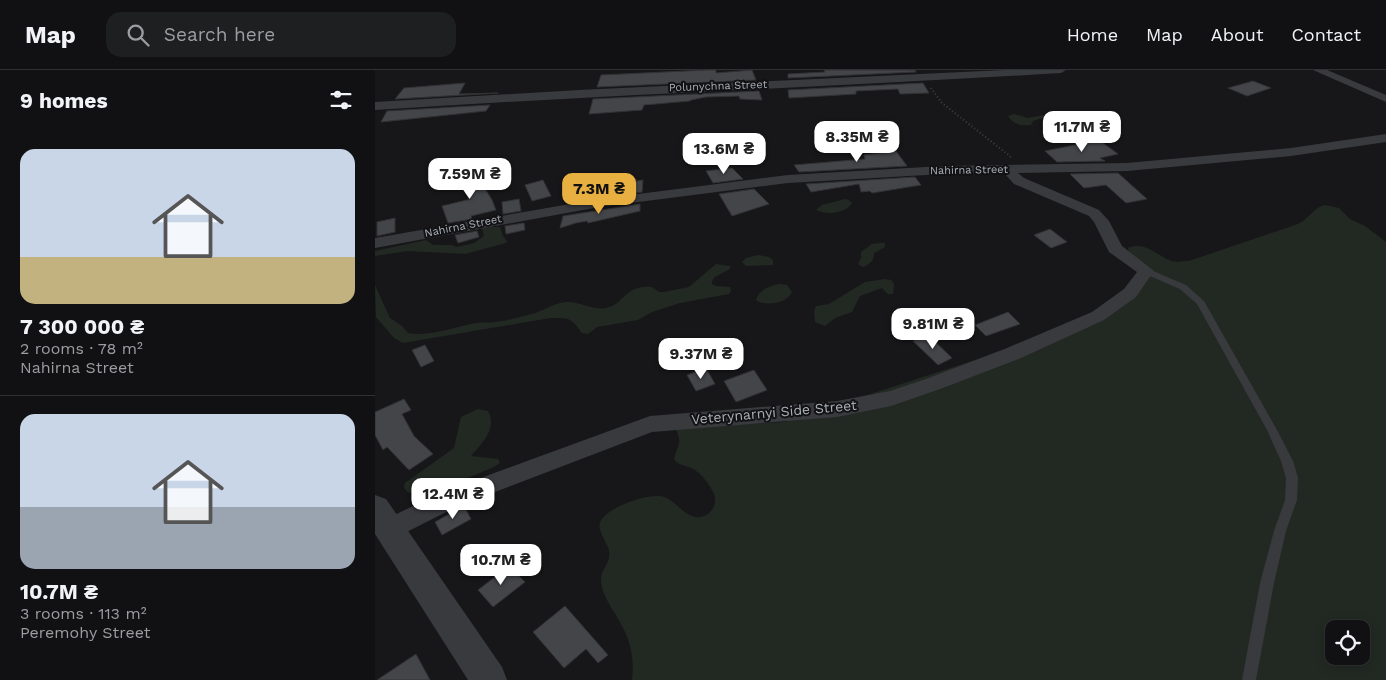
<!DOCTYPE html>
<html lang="en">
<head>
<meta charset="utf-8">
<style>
	:root { --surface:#111113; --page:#1e1f21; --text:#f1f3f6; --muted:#9c9da0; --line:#303133; --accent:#e8af41 }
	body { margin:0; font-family:"Work Sans",sans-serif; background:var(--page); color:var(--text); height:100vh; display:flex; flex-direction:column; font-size:19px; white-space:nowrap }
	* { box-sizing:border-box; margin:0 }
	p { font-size:16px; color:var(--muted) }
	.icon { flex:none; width:28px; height:28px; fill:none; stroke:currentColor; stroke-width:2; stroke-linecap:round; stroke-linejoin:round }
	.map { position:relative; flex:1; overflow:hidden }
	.drawer { display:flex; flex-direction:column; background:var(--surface); width:375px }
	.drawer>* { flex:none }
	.fabs { position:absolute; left:950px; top:550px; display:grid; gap:10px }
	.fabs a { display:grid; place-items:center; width:45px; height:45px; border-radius:10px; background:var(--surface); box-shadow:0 2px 12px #0003,0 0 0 1px var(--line); font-size:25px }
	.price { position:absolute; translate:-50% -42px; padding:0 11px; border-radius:10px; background:#fff; color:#222; font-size:16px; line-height:32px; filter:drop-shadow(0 1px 2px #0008) }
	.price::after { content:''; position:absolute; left:50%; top:30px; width:15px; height:11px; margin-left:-8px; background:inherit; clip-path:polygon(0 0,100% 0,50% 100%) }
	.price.on { background:var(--accent); color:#111 }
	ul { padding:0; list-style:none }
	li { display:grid; align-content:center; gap:10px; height:265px; padding:0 20px }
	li+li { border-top:1px solid var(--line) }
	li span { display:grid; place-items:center; height:155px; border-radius:15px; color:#555 }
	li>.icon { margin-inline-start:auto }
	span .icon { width:90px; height:90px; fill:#fffc; stroke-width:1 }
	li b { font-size:21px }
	h2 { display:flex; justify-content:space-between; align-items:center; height:60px; padding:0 20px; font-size:21px }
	header { display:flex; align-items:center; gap:30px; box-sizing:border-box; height:70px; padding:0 25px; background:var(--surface); border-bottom:1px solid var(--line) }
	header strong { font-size:24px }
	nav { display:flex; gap:28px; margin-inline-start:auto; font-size:18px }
	.search { width:350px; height:45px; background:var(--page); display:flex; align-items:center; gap:12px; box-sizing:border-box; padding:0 18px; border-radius:15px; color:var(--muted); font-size:19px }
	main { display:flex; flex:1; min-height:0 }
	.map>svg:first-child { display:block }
	.green { fill:#222923; fill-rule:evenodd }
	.building { fill:#444549; stroke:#323235 }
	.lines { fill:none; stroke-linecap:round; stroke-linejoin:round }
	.path { stroke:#3f4045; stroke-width:2; stroke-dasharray:1 2.5; stroke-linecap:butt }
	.service { fill:#393a3e; fill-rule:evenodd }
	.minor { fill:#393a3e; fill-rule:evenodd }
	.tertiary { fill:#393a3e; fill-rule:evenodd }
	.labels { text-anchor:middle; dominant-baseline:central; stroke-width:4; stroke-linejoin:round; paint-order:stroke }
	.far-street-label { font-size:11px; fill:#aaafb8; stroke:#121214 }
	.street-label { font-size:14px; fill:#aaafb8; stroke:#121214 }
</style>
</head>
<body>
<header>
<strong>Map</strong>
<div class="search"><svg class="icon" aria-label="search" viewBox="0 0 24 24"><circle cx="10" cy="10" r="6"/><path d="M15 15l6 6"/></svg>Search here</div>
<nav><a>Home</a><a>Map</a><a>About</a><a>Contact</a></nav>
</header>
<main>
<section class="drawer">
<h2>9 homes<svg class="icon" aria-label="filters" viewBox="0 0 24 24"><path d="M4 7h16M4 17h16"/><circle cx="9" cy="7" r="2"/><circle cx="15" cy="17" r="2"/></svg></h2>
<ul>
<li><span style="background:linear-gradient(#c9d6e8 70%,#c2b280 0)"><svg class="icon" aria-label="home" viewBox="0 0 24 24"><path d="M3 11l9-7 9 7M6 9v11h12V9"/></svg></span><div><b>7 300 000 ₴</b><p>2 rooms · 78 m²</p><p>Nahirna Street</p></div></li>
<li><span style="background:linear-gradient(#c9d6e8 60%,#9aa5b1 0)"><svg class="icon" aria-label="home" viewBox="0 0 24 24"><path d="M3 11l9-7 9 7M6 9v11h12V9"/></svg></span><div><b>10.7M ₴</b><p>3 rooms · 113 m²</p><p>Peremohy Street</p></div></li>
</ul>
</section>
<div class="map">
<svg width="1011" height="610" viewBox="0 0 1011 610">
	<rect width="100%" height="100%" fill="#171719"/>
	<g class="green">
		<path d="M639,44l14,4 15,-3 3,2 -13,4 -2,4c-10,1 -17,0 -23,-9z"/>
		<path d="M470,129l4,1 3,3c-7,11 -24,12 -36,7l6,-5z"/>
		<path d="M950,135l14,3 11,11 15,7 21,16v438h-754c2,-17 0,-33 -7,-48 -7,-17 -23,-33 -24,-52 0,-11 10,-17 8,-29 -1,-8 -12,-20 -9,-28 4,-15 50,-31 64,-26 12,4 19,18 32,20 13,2 24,-13 17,-25 -4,-8 -11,-18 -20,-23 -6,-4 -15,-3 -19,-10 3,-12 9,-16 2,-29l3,-2 106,-6 190,-62 27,-7 32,-5 113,-70 -18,-26 -1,-4c17,-7 27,6 41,12 6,3 13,1 20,1l109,-37c11,-5 16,-17 27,-19zM959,559h27v27h-27z"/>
		<path d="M116,157h9l3,9 4,5 -1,2 -41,11 -58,-3 -32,5v-5l51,-11 7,5h19l5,2 17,-4 10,-7 -2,-8z"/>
		<path d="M506,173h4v4l-11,6c0,8 -4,11 -11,14l-5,-3 3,-6v-6l11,-8z"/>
		<path d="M383,185l11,2 4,3v5l-27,1 -4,-4 4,-4z"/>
		<path d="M341,194l14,2v3l-15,8 -3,4v3l4,2 14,1 1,4 -2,3 -49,9 -28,9 -14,8 -41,7 -9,7 -6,-1c-12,-16 -12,-15 -32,-15l-147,25 -9,-5 -18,-21 -1,-32 15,33 12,8 6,7c22,4 46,-6 68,-10 6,-1 12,0 19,-1 12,-1 25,-5 37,-8 11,-3 22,-11 33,-12 14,-1 29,9 41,6 20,-4 17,-23 46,-21l7,5h5l25,-5z"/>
		<path d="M510,209l6,1 3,4 -1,10h-5l-6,-6 -22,8 -8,16 -17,6 -10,8 -10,-4 -1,-11 2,-5 13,-2 36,-22z"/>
		<path d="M406,214l6,1 5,7c-4,11 -27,15 -36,8 3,-10 14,-15 25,-16z"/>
		<path d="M103,339l10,2c10,18 -7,33 -17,45l27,3 2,4c-12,9 -80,34 -93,29l-3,-5 1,-4 49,-35 7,-31z"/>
	</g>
	<g class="building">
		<path d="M332,0h9v3l36,-3 4,10 -159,7 4,-12z"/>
		<path d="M449,0h91l1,2 -128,6v-4l37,-2z"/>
		<path d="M878,11l18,7 -24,8 -19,-8z"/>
		<path d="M90,13l-6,11 39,-1 -103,6 9,-11z"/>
		<path d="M548,13l6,10 -29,1 -2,-5 -42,2v3l-67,4 -1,-8z"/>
		<path d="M384,21l3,9 -22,-1 -1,-3 -33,1 -15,3 -1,1 -46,4 -2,5 -53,4 4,-15z"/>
		<path d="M115,35l-4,6 -105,11 6,-11z"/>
		<path d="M724,70l19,14 -18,4 5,3 -48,1 -12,-11z"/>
		<path d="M521,81l11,15 -108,6 -5,-7 71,-6 -1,-4z"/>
		<path d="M357,98l11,11 -30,4 -7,-12z"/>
		<path d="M98,99l19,31 4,10 -25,6 1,3 -24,4 -6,-17 29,-7 -15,-25z"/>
		<path d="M743,103l29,26 -21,4 -20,-18 -22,3 -14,-14z"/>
		<path d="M540,107l6,8 -49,8 -2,-2 -9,1 -2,-8 -48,8 -5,-8z"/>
		<path d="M261,109v2l7,-1 -1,12 -76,11 3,-15z"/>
		<path d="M168,110l8,16 -19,5 -7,-16z"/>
		<path d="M379,119l15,15 -37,12 -13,-22z"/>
		<path d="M144,129l2,12 -18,3 -1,-12z"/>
		<path d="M265,134v7l-52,12 -1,-2 -11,2 -16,5 3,-12z"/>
		<path d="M20,148v14l-18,4v-14z"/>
		<path d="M149,153l1,7 -19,4 -1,-8z"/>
		<path d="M675,159l17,13 -16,6 -17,-13z"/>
		<path d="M102,161l2,6 -21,6 -3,-8z"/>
		<path d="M633,242l12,12 -34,12 -11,-11z"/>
		<path d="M572,246l15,15 -21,8 -15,-13z"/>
		<path d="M552,264l25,24 -14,7 -25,-24z"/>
		<path d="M50,275l9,16 -13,6 -9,-17z"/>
		<path d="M331,298l9,16 -19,7 -9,-16z"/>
		<path d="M379,300l13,20 -31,12 -12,-21z"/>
		<path d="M29,329l7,11 -9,4 12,22 19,18 -24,16 -22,-23 -4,3 -8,-15v-23z"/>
		<path d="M89,436l7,13 -29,16 -7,-13z"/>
		<path d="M134,496l16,16 -32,25 -15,-17z"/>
		<path d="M190,536l43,49 -10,8 -12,-14 -22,19 -31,-36z"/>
		<path d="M41,584l14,26h-53z"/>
	</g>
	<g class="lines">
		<path class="path" d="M556,18l11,15 69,54"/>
		<path class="service" d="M771,198l40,17 18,16 73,129 16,31 5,17 -1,22 -11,31 -12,52 -18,97h-14l18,-97 14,-52 11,-31 1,-22 -5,-17 -14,-31 -70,-126 -17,-15 -37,-16v-4z"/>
		<g class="minor">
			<path d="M630,0h61l-5,3c-229,14 -457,22 -686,37v-8l204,-12z"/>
			<path d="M938,0h14l59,25v7z"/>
			<path d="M1011,64v8l-95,14 -164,15 -109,2 6,5 75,32 10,11 13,25 32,25 -18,26 -32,23 -83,38 -81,31 -49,17 -54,11 -185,15 -196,75 -67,34 -9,-3 -3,-8 3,-8 60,-29 210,-77 187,-15 53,-10 36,-12 81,-31 85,-36 32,-23 13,-17 -28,-20 -15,-30 -5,-6 -75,-32 -10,-11 -61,1 -155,9 -189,24 -224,41v-10l224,-39 189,-24 155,-9 184,-3 164,-15z"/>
		</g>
		<path class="tertiary" d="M0,425l11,4 116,168 5,13h-39l-93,-146z"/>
	</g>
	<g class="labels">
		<g class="far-street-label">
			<text transform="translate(343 16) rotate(-2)">Polunychna Street</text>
			<text transform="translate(594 100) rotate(-1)">Nahirna Street</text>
			<text transform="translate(88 156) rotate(-11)">Nahirna Street</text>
		</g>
		<g class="street-label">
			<text transform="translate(399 342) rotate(-5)">Veterynarnyi Side Street</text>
		</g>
	</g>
</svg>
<div class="fabs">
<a><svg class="icon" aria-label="locate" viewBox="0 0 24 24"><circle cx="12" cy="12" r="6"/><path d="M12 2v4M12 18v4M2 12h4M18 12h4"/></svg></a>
</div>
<b class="price" style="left:707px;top:83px">11.7M ₴</b>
<b class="price" style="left:482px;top:93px">8.35M ₴</b>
<b class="price" style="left:349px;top:105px">13.6M ₴</b>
<b class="price" style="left:95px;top:130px">7.59M ₴</b>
<b class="price on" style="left:224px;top:145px">7.3M ₴</b>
<b class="price" style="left:558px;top:280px">9.81M ₴</b>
<b class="price" style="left:326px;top:310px">9.37M ₴</b>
<b class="price" style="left:78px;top:450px">12.4M ₴</b>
<b class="price" style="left:126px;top:516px">10.7M ₴</b>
</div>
</main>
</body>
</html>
